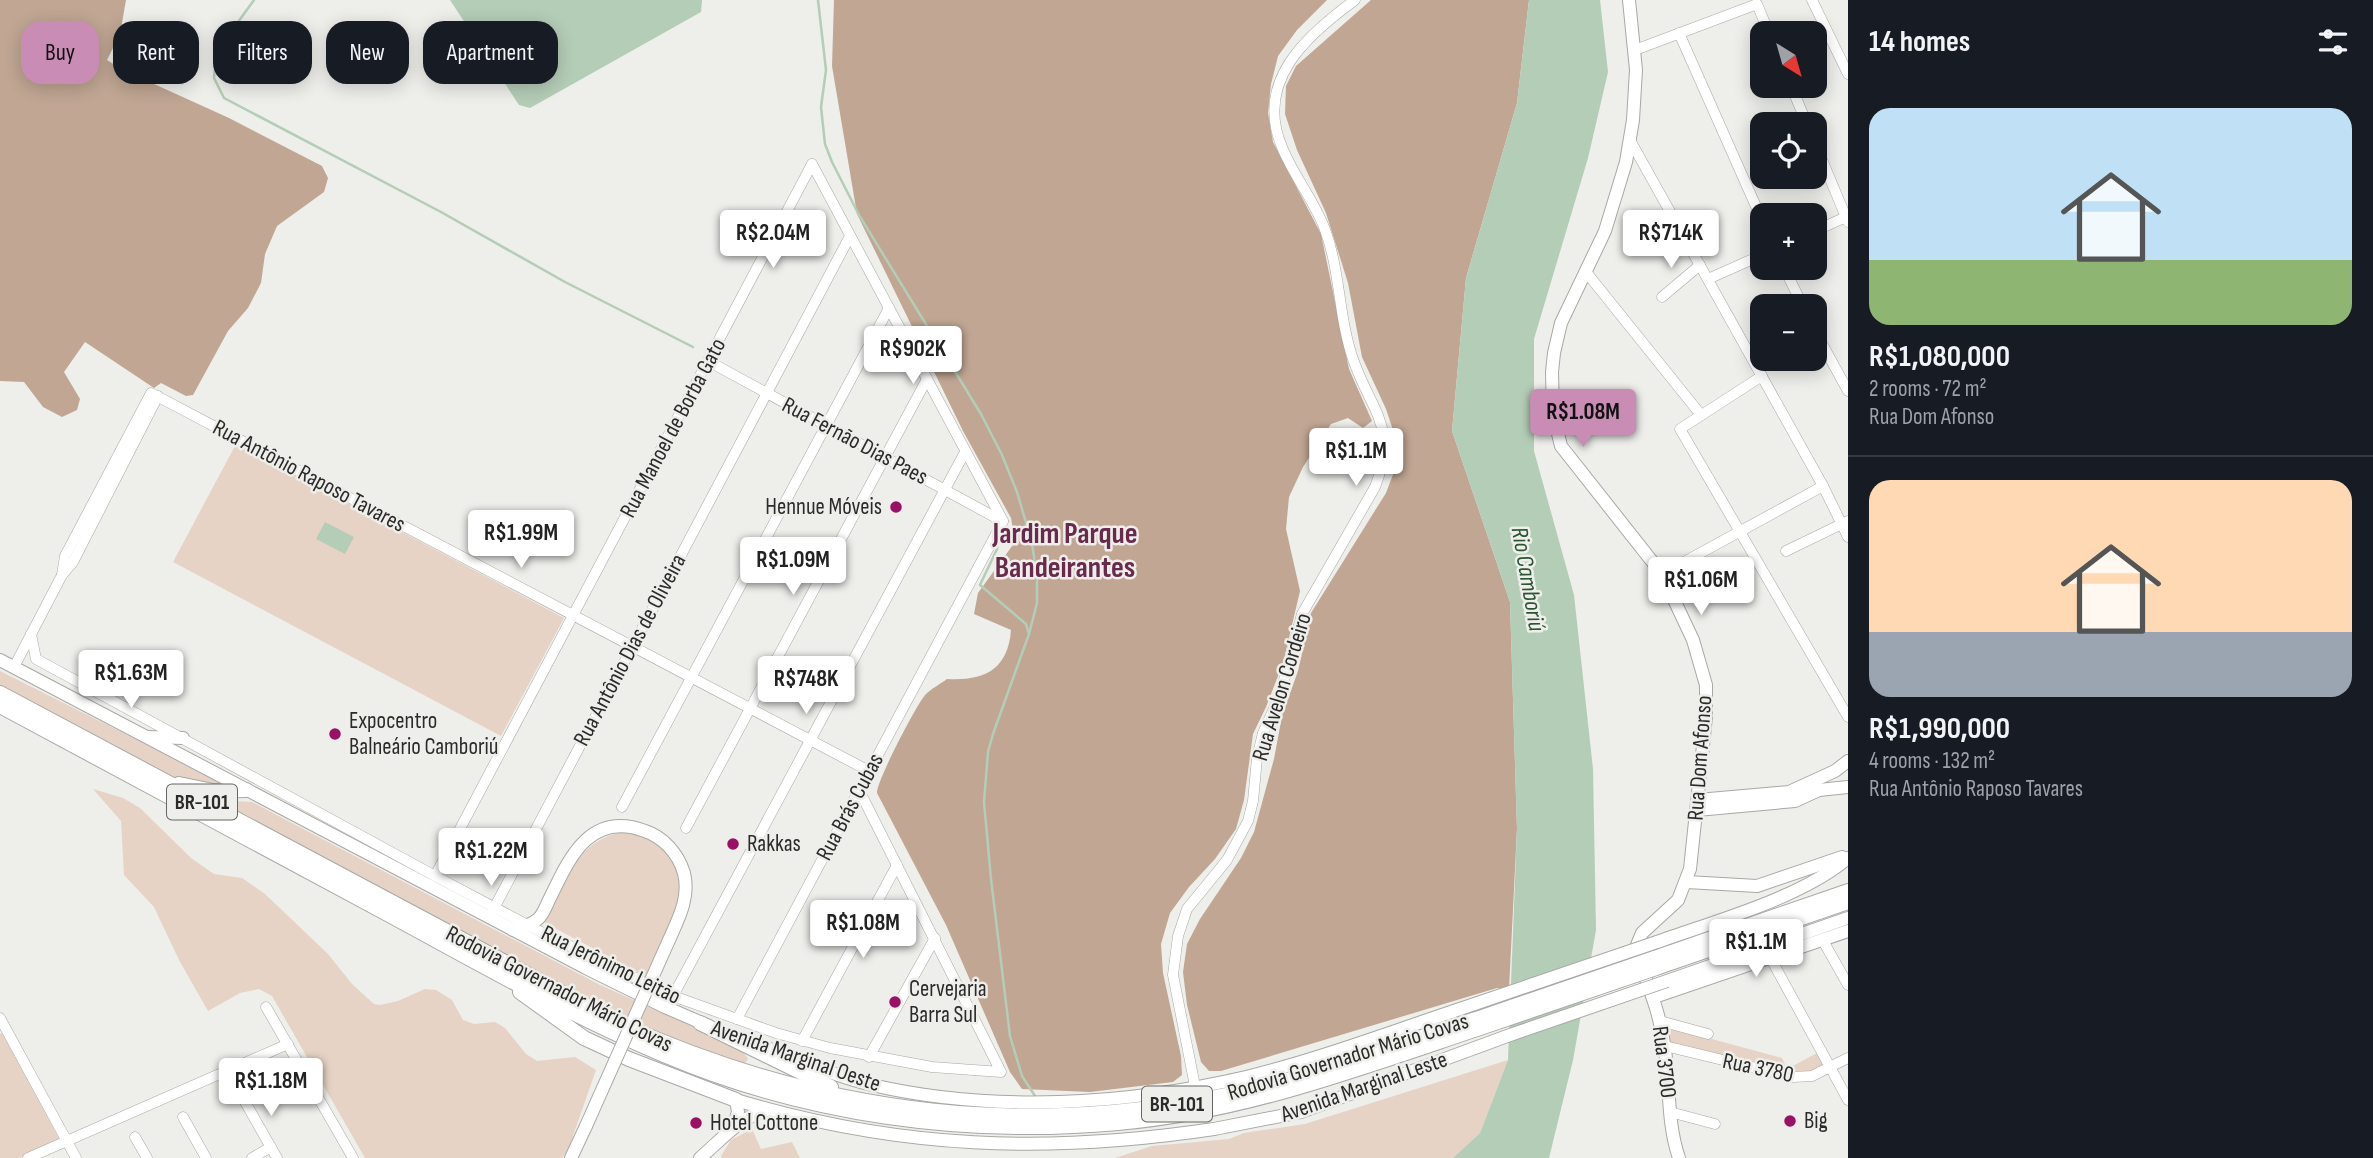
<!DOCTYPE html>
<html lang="en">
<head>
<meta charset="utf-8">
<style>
	:root { --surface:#171b24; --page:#20242c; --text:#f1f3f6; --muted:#9ea1a6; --line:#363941; --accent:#c98db5 }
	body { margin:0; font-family:"Sofia Sans Condensed",sans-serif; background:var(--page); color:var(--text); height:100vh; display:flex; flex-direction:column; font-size:26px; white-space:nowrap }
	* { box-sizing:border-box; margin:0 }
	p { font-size:23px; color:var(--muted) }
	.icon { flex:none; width:38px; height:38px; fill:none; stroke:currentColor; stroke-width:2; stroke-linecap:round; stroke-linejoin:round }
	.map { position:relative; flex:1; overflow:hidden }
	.drawer { display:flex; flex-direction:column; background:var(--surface); width:525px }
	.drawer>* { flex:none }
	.hud { position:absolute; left:21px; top:21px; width:665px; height:63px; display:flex; gap:14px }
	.needle { width:46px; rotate:143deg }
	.controls { position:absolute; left:1750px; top:21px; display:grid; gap:14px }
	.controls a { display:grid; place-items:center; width:77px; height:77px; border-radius:14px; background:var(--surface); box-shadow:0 4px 18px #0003; font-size:35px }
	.price { position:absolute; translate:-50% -60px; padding:0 16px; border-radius:7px; background:#fff; color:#222; font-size:23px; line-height:46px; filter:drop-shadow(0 2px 4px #0008) }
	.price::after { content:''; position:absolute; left:50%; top:42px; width:21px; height:16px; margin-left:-10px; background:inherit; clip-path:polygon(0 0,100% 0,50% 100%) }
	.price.selected { background:var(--accent); color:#111 }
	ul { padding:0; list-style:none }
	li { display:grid; align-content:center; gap:14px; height:371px; padding:0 21px }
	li+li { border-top:2px solid var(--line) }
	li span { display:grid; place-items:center; height:217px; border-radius:21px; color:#555 }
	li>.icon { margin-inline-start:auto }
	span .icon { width:126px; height:126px; fill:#fffc; stroke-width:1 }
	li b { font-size:30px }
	h2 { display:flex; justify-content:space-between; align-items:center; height:84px; padding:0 21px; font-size:30px }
	.chip { padding:0 24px; border-radius:21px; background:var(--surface); box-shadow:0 4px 18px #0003; font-size:24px; line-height:63px }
	.chip.selected { background:var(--accent); color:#111 }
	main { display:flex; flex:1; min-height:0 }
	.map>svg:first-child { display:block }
	.green { fill:#e6d3c6 }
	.forest { fill:#c0a693 }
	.water { fill:#b4cdb7 }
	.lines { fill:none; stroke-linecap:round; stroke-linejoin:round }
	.stream { stroke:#b4cdb7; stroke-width:2.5 }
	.minor-casing { stroke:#a8a8a5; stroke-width:11 }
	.major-casing { stroke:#a8a8a5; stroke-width:14 }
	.highway-casing { stroke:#a8a8a5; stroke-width:16 }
	.minor { stroke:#fff; stroke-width:10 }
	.major { stroke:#fff; stroke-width:12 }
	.highway { stroke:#fff; stroke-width:14 }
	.major-bridge-casing { stroke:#a8a8a5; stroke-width:14; stroke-linecap:butt }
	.highway-bridge-casing { stroke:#a8a8a5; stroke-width:16; stroke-linecap:butt }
	.major-bridge { stroke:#fff; stroke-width:12 }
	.highway-bridge { stroke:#fff; stroke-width:14 }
	.poi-dot { fill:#991165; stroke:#eeeeeb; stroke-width:2.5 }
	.labels { text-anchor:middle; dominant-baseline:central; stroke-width:5; stroke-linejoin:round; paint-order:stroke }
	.shield { fill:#eeeeeb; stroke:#666664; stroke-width:2 }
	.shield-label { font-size:21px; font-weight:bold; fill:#2c2b2a }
	.street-label { font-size:23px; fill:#2c2b2a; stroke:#eeeeeb }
	.poi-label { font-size:23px; fill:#2c2b2a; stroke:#eeeeeb; text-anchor:start }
	.water-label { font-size:24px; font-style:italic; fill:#2c5433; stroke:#eeeeeb }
	.district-label { font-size:30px; font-weight:bold; fill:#692a4b; stroke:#eeeeeb }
</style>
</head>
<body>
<main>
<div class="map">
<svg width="1848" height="1158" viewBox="0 0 1848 1158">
	<rect width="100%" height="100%" fill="#eeeeeb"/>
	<g class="green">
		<path d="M236,444l328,174 -63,118 -328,-174z"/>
		<path d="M0,671l223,112 3,3 -43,-5 -19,-9 -164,-86z"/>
		<path d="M93,789l30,9 17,10 51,50 23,16 28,4 23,16 63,60 24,30 22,20 6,1 18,-4 27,-12 11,1 16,10 11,20 11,4 21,-2 10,6 21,26 11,7 38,-4 21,13 -28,80 -6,8h-197l-93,-162 -13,-7 -19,4 -32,18 -29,-51 -25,-53 -30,-32 -3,-54z"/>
		<path d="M216,800l36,2 348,183 121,54 23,14 4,6 -5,7 -114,-44 -415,-221z"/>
		<path d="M624,832c8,2 18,3 26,6 6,2 11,9 16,14 35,35 -4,88 -20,124l-101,-53c19,-38 31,-84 79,-91z"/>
		<path d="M1664,1026l118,32 5,11 30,-16 8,13 -16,6 -18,1 -123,-30z"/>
		<path d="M2,1033l57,106 -40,19h-19v-124z"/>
		<path d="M1508,1060l-28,73 -27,25h-338l37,-12 77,-7 15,-6 61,-9z"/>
		<path d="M752,1129l9,20 31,-7 8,16h-78l-1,-2 10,-16z"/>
	</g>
	<g class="forest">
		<path d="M0,0h126l-6,34 -13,26 14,9 108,49 93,48 6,12 -4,14 -47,34 -12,28 -4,29 -13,25 -20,23 -35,64 -7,1 -25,-13 -7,5 -69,-46 -21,30 16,27 -3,11 -15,7 -19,-10 -19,-25 -24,-1z"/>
		<path d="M834,0h493l-30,30 -19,26 -7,28 -3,29 5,29 48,92 28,135 23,52 -9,7 -15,-10 -17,6 -28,43 -14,30 -3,32 14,62 -17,72 -17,44 -13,27 -9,66 -8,29 -21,30 -26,28 -19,26 -9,31 2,29 18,83 1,19 -9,7 -83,10 -68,-3 -12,-17 -64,-147 -69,-132c-1,-11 39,-87 48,-98 6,-6 15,-11 22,-16 37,2 61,-9 64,-49l-37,-16 4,-21 37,-51 -4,-24 -48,-87 -106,-217 -25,-148z"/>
		<path d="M1371,0h158l-12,103 -51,175 -14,153 58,171 7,227 -8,160 -12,-1 -276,83h-12l-8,-9 -14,-57 -4,-33 4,-28 13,-25 41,-61 13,-26 20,-73 8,-43 16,-45 13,-58 75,-120 11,-29 -2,-28 -9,-27 -24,-52 -14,-74 -22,-70 -29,-63 -12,-36 1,-28 10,-20z"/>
	</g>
	<g class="water">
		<path d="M450,0h252v1l-1,11 -171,96 -11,-3z"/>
		<path d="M1529,0h71l8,72 -20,86 -54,181v112l40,144 19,174 3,161 -23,130 -24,98h-96l27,-25 28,-73 9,-231 -7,-227 -58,-171 14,-153 51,-175z"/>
		<path d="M325,522l29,15 -9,17 -29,-15z"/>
	</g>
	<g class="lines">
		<g class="stream">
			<path d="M254,0l-37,51 -3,27 10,20 217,114 124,70 128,65"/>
			<path d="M818,0l8,70 -5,37 4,37 7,18 27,53 122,199 21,41 15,37 15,51 5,35v25l-8,31 -36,100 -5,18 -4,50 7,77 19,157 12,40 13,20"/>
			<path d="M999,537l-2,12 -17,36 46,39 3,10"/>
		</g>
		<g class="minor-casing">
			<g id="minor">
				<path d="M1812,0l36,74"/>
				<path d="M1679,33l83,187"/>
				<path d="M1635,50l122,-46 12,29"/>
				<path d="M1791,86l16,38"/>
				<path d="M1630,140l193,346 25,51"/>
				<path d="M1815,143l33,79"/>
				<path d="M812,164l191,357"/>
				<path d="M1815,231l33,-15"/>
				<path d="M1784,268l19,38"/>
				<path d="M1586,272l115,143"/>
				<path d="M1708,279l54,-24"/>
				<path d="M1662,297l38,-32"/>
				<path d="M1815,331l33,60"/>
				<path d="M708,361l294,160"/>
				<path d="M1762,376l-82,53 168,288"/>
				<path d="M1786,551l62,-30"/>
				<path d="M1662,574l161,-88"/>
				<path d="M62,575l3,-19 86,-163 718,378"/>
				<path d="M31,634l5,25 399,217 98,52 140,68 103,37 54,15 102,19 69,5 -142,-282"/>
				<path d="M14,667l48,-92 11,-13 85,-166"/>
				<path d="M622,807l267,-499"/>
				<path d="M686,828l241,-449"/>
				<path d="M435,876l377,-712"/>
				<path d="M492,912l358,-676"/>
				<path d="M1822,939l26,46"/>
				<path d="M1770,957l78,143"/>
				<path d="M673,996l292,-544"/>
				<path d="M266,1007l87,151"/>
				<path d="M0,1018l76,140"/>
				<path d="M737,1019l266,-498"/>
				<path d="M1660,1021l48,13"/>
				<path d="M802,1041l95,-176"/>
				<path d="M1665,1046l128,31 19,-1 36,-18"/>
				<path d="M869,1057l66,-119"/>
				<path d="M1195,1086l-22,-111 5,-39 9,-27 40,-49 21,-39 5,-20 4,-43 6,-25 17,-38 22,-81 73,-127c23,-59 -2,-73 -21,-125 -16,-44 -13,-91 -30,-135 -11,-28 -31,-52 -42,-80 -28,-66 25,-112 73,-147"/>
				<path d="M240,1093l37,65"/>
				<path d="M1670,1112l45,12"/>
				<path d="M183,1117l23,41"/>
				<path d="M135,1137l12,21"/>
				<path d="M28,1158l260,-114"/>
				<path d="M252,1158l19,-11"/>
			</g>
		</g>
		<g class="major-casing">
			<g id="major">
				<path d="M1629,0l7,70 -3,50 -7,42 -21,69 -44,92 -7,30 -2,19 1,41 8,33 101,128 31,66 13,45v32l-16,152 -12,31 -36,33 -7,17c13,36 25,61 30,100 5,36 2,73 14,108"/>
				<path d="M0,660l586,308 79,39 44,19"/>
				<path d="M148,737l35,1"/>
				<path d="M1698,800l91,-8 46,-21 13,-10"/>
				<path d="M1697,810l98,-9 24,-11 29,-3"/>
				<path d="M1687,882l70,4 85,-29"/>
				<path d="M513,930c9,-3 18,-5 25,-11 6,-5 9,-16 13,-23 19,-40 40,-85 94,-65 18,6 33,22 39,42 6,24 -5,45 -15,67"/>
				<path d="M1657,942c58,-21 144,-44 191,-84"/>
				<path d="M1667,981l181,-63"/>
				<path d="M1654,997l194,-66"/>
				<path d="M752,1042c39,15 79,33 120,43 122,28 253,20 374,-8 70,-17 139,-43 208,-66"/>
				<path d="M733,1128l5,-16 -2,-12c163,49 311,54 478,29"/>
				<path d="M571,1158l15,-32"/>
				<path d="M700,1158c21,-18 40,-41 67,-48"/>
			</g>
		</g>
		<g class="highway-casing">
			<g id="highway">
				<path d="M0,693l621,331c205,92 413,117 632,65 76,-18 149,-46 223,-70"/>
				<path d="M0,706c127,68 253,136 380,204 93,50 186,104 284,145 141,60 301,82 454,68 126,-11 243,-55 362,-95"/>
				<path d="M179,784l34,7 33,-1"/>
				<path d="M1654,958l194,-67"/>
				<path d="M1659,967l189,-65"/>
				<path d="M520,992l64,46 45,21 107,41"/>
				<path d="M700,1023l131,64"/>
			</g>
		</g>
		<use href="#minor" class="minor"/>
		<use href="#major" class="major"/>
		<use href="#highway" class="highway"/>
		<g class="major-bridge-casing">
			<g id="major-bridge">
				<path d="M1454,1011l203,-69"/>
				<path d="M586,1126l83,-186"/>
				<path d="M1214,1129l87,-17 209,-77 157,-54"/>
			</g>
		</g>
		<g class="highway-bridge-casing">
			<g id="highway-bridge">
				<path d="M1476,1019l178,-61"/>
				<path d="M1480,1028l179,-61"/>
			</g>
		</g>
		<use href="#major-bridge" class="major-bridge"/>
		<use href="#highway-bridge" class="highway-bridge"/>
	</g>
	<g class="poi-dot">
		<circle cx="896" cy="507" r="7"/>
		<circle cx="335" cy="734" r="7"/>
		<circle cx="733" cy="844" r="7"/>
		<circle cx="895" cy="1002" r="7"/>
		<circle cx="1790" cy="1121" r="7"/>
		<circle cx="696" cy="1123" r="7"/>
	</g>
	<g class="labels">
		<g class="shield">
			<rect x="167" y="784.5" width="70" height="35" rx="5"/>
			<rect x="1142" y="1086.5" width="70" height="35" rx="5"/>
		</g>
		<g class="shield-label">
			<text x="202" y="802">BR-101</text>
			<text x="1177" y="1104">BR-101</text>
		</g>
		<g class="street-label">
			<text transform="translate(673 428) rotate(-62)">Rua Manoel de Borba Gato</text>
			<text transform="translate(855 441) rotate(28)">Rua Fernão Dias Paes</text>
			<text transform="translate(309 476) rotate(28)">Rua Antônio Raposo Tavares</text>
			<text transform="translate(630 650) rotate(-62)">Rua Antônio Dias de Oliveira</text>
			<text transform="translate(1282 687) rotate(-73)">Rua Avelon Cordeiro</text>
			<text transform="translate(1700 758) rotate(-86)">Rua Dom Afonso</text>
			<text transform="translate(850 807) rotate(-62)">Rua Brás Cubas</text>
			<text transform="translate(611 965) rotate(26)">Rua Jerônimo Leitão</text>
			<text transform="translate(559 989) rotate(27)">Rodovia Governador Mário Covas</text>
			<text transform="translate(796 1056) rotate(19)">Avenida Marginal Oeste</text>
			<text transform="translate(1348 1057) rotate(-17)">Rodovia Governador Mário Covas</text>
			<text transform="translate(1664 1062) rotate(83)">Rua 3700</text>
			<text transform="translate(1758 1068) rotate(12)">Rua 3780</text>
			<text transform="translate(1364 1087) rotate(-19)">Avenida Marginal Leste</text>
		</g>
		<g class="poi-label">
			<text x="882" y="507" text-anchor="end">Hennue Móveis</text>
			<text x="349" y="721">Expocentro<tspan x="349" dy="26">Balneário Camboriú</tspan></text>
			<text x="747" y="844">Rakkas</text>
			<text x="909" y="989">Cervejaria<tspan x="909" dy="26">Barra Sul</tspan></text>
			<text x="1804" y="1121">Big</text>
			<text x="710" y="1123">Hotel Cottone</text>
		</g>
		<g class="water-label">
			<text transform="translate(1528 579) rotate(80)">Rio Camboriú</text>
		</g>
		<g class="district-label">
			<text x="1065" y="534">Jardim Parque<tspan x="1065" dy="34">Bandeirantes</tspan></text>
		</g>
	</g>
</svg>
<div class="controls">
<a><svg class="needle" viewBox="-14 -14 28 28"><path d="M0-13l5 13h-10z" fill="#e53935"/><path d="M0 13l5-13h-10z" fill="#9ea1a6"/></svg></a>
<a><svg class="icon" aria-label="locate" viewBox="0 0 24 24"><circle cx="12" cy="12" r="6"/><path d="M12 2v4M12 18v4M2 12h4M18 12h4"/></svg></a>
<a>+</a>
<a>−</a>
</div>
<b class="price" style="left:773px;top:270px">R$2.04M</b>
<b class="price" style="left:1671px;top:270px">R$714K</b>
<b class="price" style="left:913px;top:386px">R$902K</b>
<b class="price selected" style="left:1583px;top:449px">R$1.08M</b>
<b class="price" style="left:1356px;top:488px">R$1.1M</b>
<b class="price" style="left:521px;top:570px">R$1.99M</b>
<b class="price" style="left:793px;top:597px">R$1.09M</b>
<b class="price" style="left:1701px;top:617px">R$1.06M</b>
<b class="price" style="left:131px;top:710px">R$1.63M</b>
<b class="price" style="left:806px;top:716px">R$748K</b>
<b class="price" style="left:491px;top:888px">R$1.22M</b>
<b class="price" style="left:863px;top:960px">R$1.08M</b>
<b class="price" style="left:1756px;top:979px">R$1.1M</b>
<b class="price" style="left:271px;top:1118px">R$1.18M</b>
<div class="hud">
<a class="chip selected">Buy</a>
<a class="chip">Rent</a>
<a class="chip">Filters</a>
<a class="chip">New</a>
<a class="chip">Apartment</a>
</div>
</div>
<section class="drawer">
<h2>14 homes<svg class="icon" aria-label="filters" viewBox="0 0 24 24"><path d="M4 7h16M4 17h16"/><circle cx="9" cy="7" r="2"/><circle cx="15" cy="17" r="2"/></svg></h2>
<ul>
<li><span style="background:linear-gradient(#bfe0f5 70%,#8fb573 0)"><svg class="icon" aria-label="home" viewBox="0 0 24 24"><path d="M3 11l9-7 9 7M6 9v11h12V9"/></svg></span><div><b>R$1,080,000</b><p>2 rooms · 72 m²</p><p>Rua Dom Afonso</p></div></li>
<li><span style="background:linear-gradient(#ffd9b3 70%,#9aa5b1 0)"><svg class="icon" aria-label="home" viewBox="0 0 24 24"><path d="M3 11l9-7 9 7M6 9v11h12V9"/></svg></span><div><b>R$1,990,000</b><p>4 rooms · 132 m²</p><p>Rua Antônio Raposo Tavares</p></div></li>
</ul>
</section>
</main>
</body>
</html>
